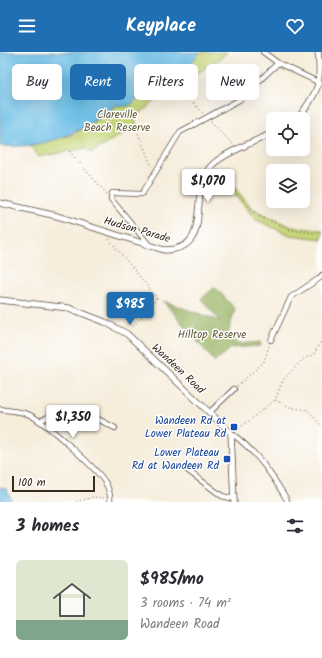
<!DOCTYPE html>
<html lang="en">
<head>
<meta charset="utf-8">
<style>
	:root { --surface:#fff; --page:#f2f2f3; --text:#2b2b33; --muted:#7c7c81; --accent:#1f6fb2 }
	body { margin:0; font-family:Kalam,sans-serif; background:var(--page); color:var(--text); height:100vh; display:flex; flex-direction:column; font-size:15px; white-space:nowrap }
	* { box-sizing:border-box; margin:0 }
	p { font-size:13px; color:var(--muted) }
	.icon { flex:none; width:22px; height:22px; fill:none; stroke:currentColor; stroke-width:2; stroke-linecap:round; stroke-linejoin:round }
	.map { position:relative; height:450px; overflow:hidden }
	.drawer { display:flex; flex-direction:column; background:var(--surface); flex:1 }
	.drawer>* { flex:none }
	.guide { position:absolute; left:12px; top:12px; width:298px; height:36px; display:flex; gap:8px }
	.tools { position:absolute; left:266px; top:60px; display:grid; gap:8px }
	.tools a { display:grid; place-items:center; width:44px; height:44px; border-radius:6px; background:var(--surface); box-shadow:0 4px 16px #0002; font-size:20px }
	.scale { position:absolute; left:12px; bottom:10px; width:83px; box-sizing:border-box; padding-left:4px; border:2px solid #3b2a1e; border-top:0; font-size:11px; line-height:14px; white-space:nowrap; color:#3b2a1e; -webkit-text-stroke:3px #fff; paint-order:stroke }
	.price { position:absolute; translate:-50% -34px; padding:0 9px; border-radius:4px; background:#fff; color:#222; font-size:13px; line-height:26px; filter:drop-shadow(0 1px 2px #0008) }
	.price::after { content:''; position:absolute; left:50%; top:24px; width:12px; height:9px; margin-left:-6px; background:inherit; clip-path:polygon(0 0,100% 0,50% 100%) }
	.price.current { background:var(--accent); color:#fff }
	ul { padding:0; list-style:none }
	li { display:flex; align-items:center; gap:12px; height:100px; padding:0 16px }
	li span { display:grid; place-items:center; flex:none; width:112px; height:80px; border-radius:6px; color:#555 }
	li>.icon { margin-inline-start:auto }
	span .icon { width:48px; height:48px; fill:#fffc; stroke-width:1 }
	li b { font-size:17px }
	h2 { display:flex; justify-content:space-between; align-items:center; height:48px; padding:0 16px; font-size:17px }
	.chip { padding:0 14px; border-radius:6px; background:var(--surface); box-shadow:0 4px 16px #0002; font-size:14px; line-height:36px }
	.chip.current { background:var(--accent); color:#fff }
	header { display:flex; justify-content:space-between; align-items:center; height:52px; padding:0 16px; background:var(--accent); color:#fff; font-size:18px; font-weight:600 }
	.map>svg:first-child { display:block }
	.green { fill:#c5d577; stroke:#80804a }
	.forest { fill:#9cb668; stroke:#6c7043 }
	.water { fill:#69bde5; stroke:#527482 }
	.lines { fill:none; stroke-linecap:round; stroke-linejoin:round }
	.minor-casing { stroke:#57473a; stroke-width:6 }
	.tertiary-casing { stroke:#57473a; stroke-width:7 }
	.path { stroke:#57473a; stroke-width:1; stroke-dasharray:1 3; stroke-linecap:butt }
	.minor { stroke:#fff; stroke-width:4.5 }
	.tertiary { stroke:#fff; stroke-width:5.5 }
	.transit-dot { fill:#1a4fb4; stroke:#fff; stroke-width:1.5 }
	.labels { text-anchor:middle; dominant-baseline:central; stroke-width:3; stroke-linejoin:round; paint-order:stroke }
	.park-label { font-size:11px; fill:#645d39; stroke:#fff }
	.street-label { font-size:11px; fill:#3b2a1e; stroke:#fff }
	.transit-label { font-size:11px; fill:#164399; stroke:#fff; text-anchor:end }
</style>
</head>
<body>
<header><svg class="icon" aria-label="menu" viewBox="0 0 24 24"><path d="M4 6h16M4 12h16M4 18h16"/></svg>Keyplace<svg class="icon" aria-label="heart" viewBox="0 0 24 24"><path d="M12 20l-8-8c-3-5 5-10 8-4 3-6 11-1 8 4z"/></svg></header>
<div class="map">
<svg width="322" height="450" viewBox="0 0 322 450">
	<rect width="100%" height="100%" fill="#fff"/>
	<filter id="ink" filterUnits="userSpaceOnUse"><feTurbulence type="fractalNoise" baseFrequency=".025" numOctaves="2"/><feDisplacementMap in="SourceGraphic" scale="8" xChannelSelector="R" yChannelSelector="G"/><feConvolveMatrix kernelMatrix="1 2 1 2 8 2 1 2 1" color-interpolation-filters="sRGB"/></filter>
	<filter id="wash" filterUnits="userSpaceOnUse"><feTurbulence type="fractalNoise" baseFrequency=".012" numOctaves="4" result="noise"/><feDisplacementMap in="SourceGraphic" scale="16" xChannelSelector="R" yChannelSelector="G"/><feGaussianBlur stdDeviation="0.9" result="paint"/><feColorMatrix in="noise" values="0 0 0 0 0 0 0 0 0 0 0 0 0 0 0 0 0 1.4 0 .05"/><feComposite in="paint" operator="in"/></filter>
	<g filter="url(#wash)">
		<rect width="100%" height="100%" fill="#f6eddb"/>
		<g class="green">
			<path d="M199,0h28c-8,9 -20,15 -30,21 -22,14 -44,28 -63,46l3,6 -46,28 -5,-5 -47,9 -9,-12 42,-10 28,-17 17,-13 15,-1 16,-17 22,-6 14,-10 2,-5z"/>
			<path d="M218,117l35,40 39,18 30,3v9l-32,-4 -34,-15 -42,-50z"/>
		</g>
		<path class="forest" d="M215,235l20,22 -7,25 10,10 22,-2 1,4 -30,2 -16,14 -52,-61 57,20 -19,-22z"/>
		<g class="water">
			<path d="M0,0h199v2c-8,8 -19,23 -29,27 -7,3 -15,3 -21,6 -14,7 -12,24 -33,18 -35,28 -70,44 -116,41z"/>
			<path d="M0,435l7,2 5,13h-12z"/>
		</g>
	</g>
	<g filter="url(#ink)">
		<g class="lines">
			<g class="minor-casing">
				<g id="minor">
					<path d="M278,11l42,20"/>
					<path d="M150,194l-39,-47 1,-6 30,1 38,-62 59,-32 39,-37 -15,-11"/>
					<path d="M271,288l20,-43 29,-19 2,-3"/>
					<path d="M0,357c9,2 22,2 30,6 16,8 69,55 76,69 3,5 5,13 4,18"/>
					<path d="M210,360l24,-23"/>
					<path d="M39,369l14,-6 43,3 19,10"/>
					<path d="M231,381c25,18 40,40 56,67"/>
					<path d="M187,418l35,26 12,3"/>
				</g>
			</g>
			<g class="tertiary-casing">
				<g id="tertiary">
					<path d="M295,67l5,-3c18,-25 22,-32 18,-64"/>
					<path d="M0,151l57,13 107,34c54,0 20,-59 49,-86 13,-12 43,-23 60,-31"/>
					<path d="M0,248l69,8 36,14 22,12 104,99 3,69"/>
				</g>
			</g>
			<g class="path">
				<path d="M177,34l26,27"/>
				<path d="M211,69l22,24"/>
				<path d="M135,74l17,41"/>
				<path d="M69,99l38,43"/>
				<path d="M216,118l42,46 33,14 31,4"/>
				<path d="M109,187l48,59 -26,31"/>
				<path d="M322,287l-8,15 -12,6 -19,20 -8,20 18,8 15,2 14,17"/>
				<path d="M237,334l27,-24 5,-16"/>
				<path d="M236,379l39,-31"/>
				<path d="M76,450l18,-5 10,1"/>
			</g>
			<use href="#minor" class="minor"/>
			<use href="#tertiary" class="tertiary"/>
		</g>
	</g>
	<g class="transit-dot">
		<rect x="230" y="371" width="8" height="8" rx="2"/>
		<rect x="223" y="403" width="8" height="8" rx="2"/>
	</g>
	<g class="labels">
		<g class="park-label">
			<text x="117" y="63">Clareville<tspan x="117" dy="13">Beach Reserve</tspan></text>
			<text x="212" y="283">Hilltop Reserve</text>
		</g>
		<g class="street-label">
			<text transform="translate(137 178) rotate(16)">Hudson Parade</text>
			<text transform="translate(178 317) rotate(43)">Wandeen Road</text>
		</g>
		<g class="transit-label">
			<text x="226" y="369">Wandeen Rd at<tspan x="226" dy="13">Lower Plateau Rd</tspan></text>
			<text x="219" y="401">Lower Plateau<tspan x="219" dy="13">Rd at Wandeen Rd</tspan></text>
		</g>
	</g>
</svg>
<div class="tools">
<a><svg class="icon" aria-label="locate" viewBox="0 0 24 24"><circle cx="12" cy="12" r="6"/><path d="M12 2v4M12 18v4M2 12h4M18 12h4"/></svg></a>
<a><svg class="icon" aria-label="layers" viewBox="0 0 24 24"><path d="M12 4l9 5-9 5-9-5zM3 14l9 5 9-5"/></svg></a>
</div>
<div class="scale">100 m</div>
<b class="price" style="left:208px;top:151px">$1,070</b>
<b class="price current" style="left:130px;top:274px">$985</b>
<b class="price" style="left:73px;top:387px">$1,350</b>
<div class="guide">
<a class="chip">Buy</a>
<a class="chip current">Rent</a>
<a class="chip">Filters</a>
<a class="chip">New</a>
</div>
</div>
<section class="drawer">
<h2>3 homes<svg class="icon" aria-label="filters" viewBox="0 0 24 24"><path d="M4 7h16M4 17h16"/><circle cx="9" cy="7" r="2"/><circle cx="15" cy="17" r="2"/></svg></h2>
<ul>
<li><span style="background:linear-gradient(#dfe7d0 75%,#7fa58c 0)"><svg class="icon" aria-label="home" viewBox="0 0 24 24"><path d="M3 11l9-7 9 7M6 9v11h12V9"/></svg></span><div><b>$985/mo</b><p>3 rooms · 74 m²</p><p>Wandeen Road</p></div></li>
</ul>
</section>
</body>
</html>
